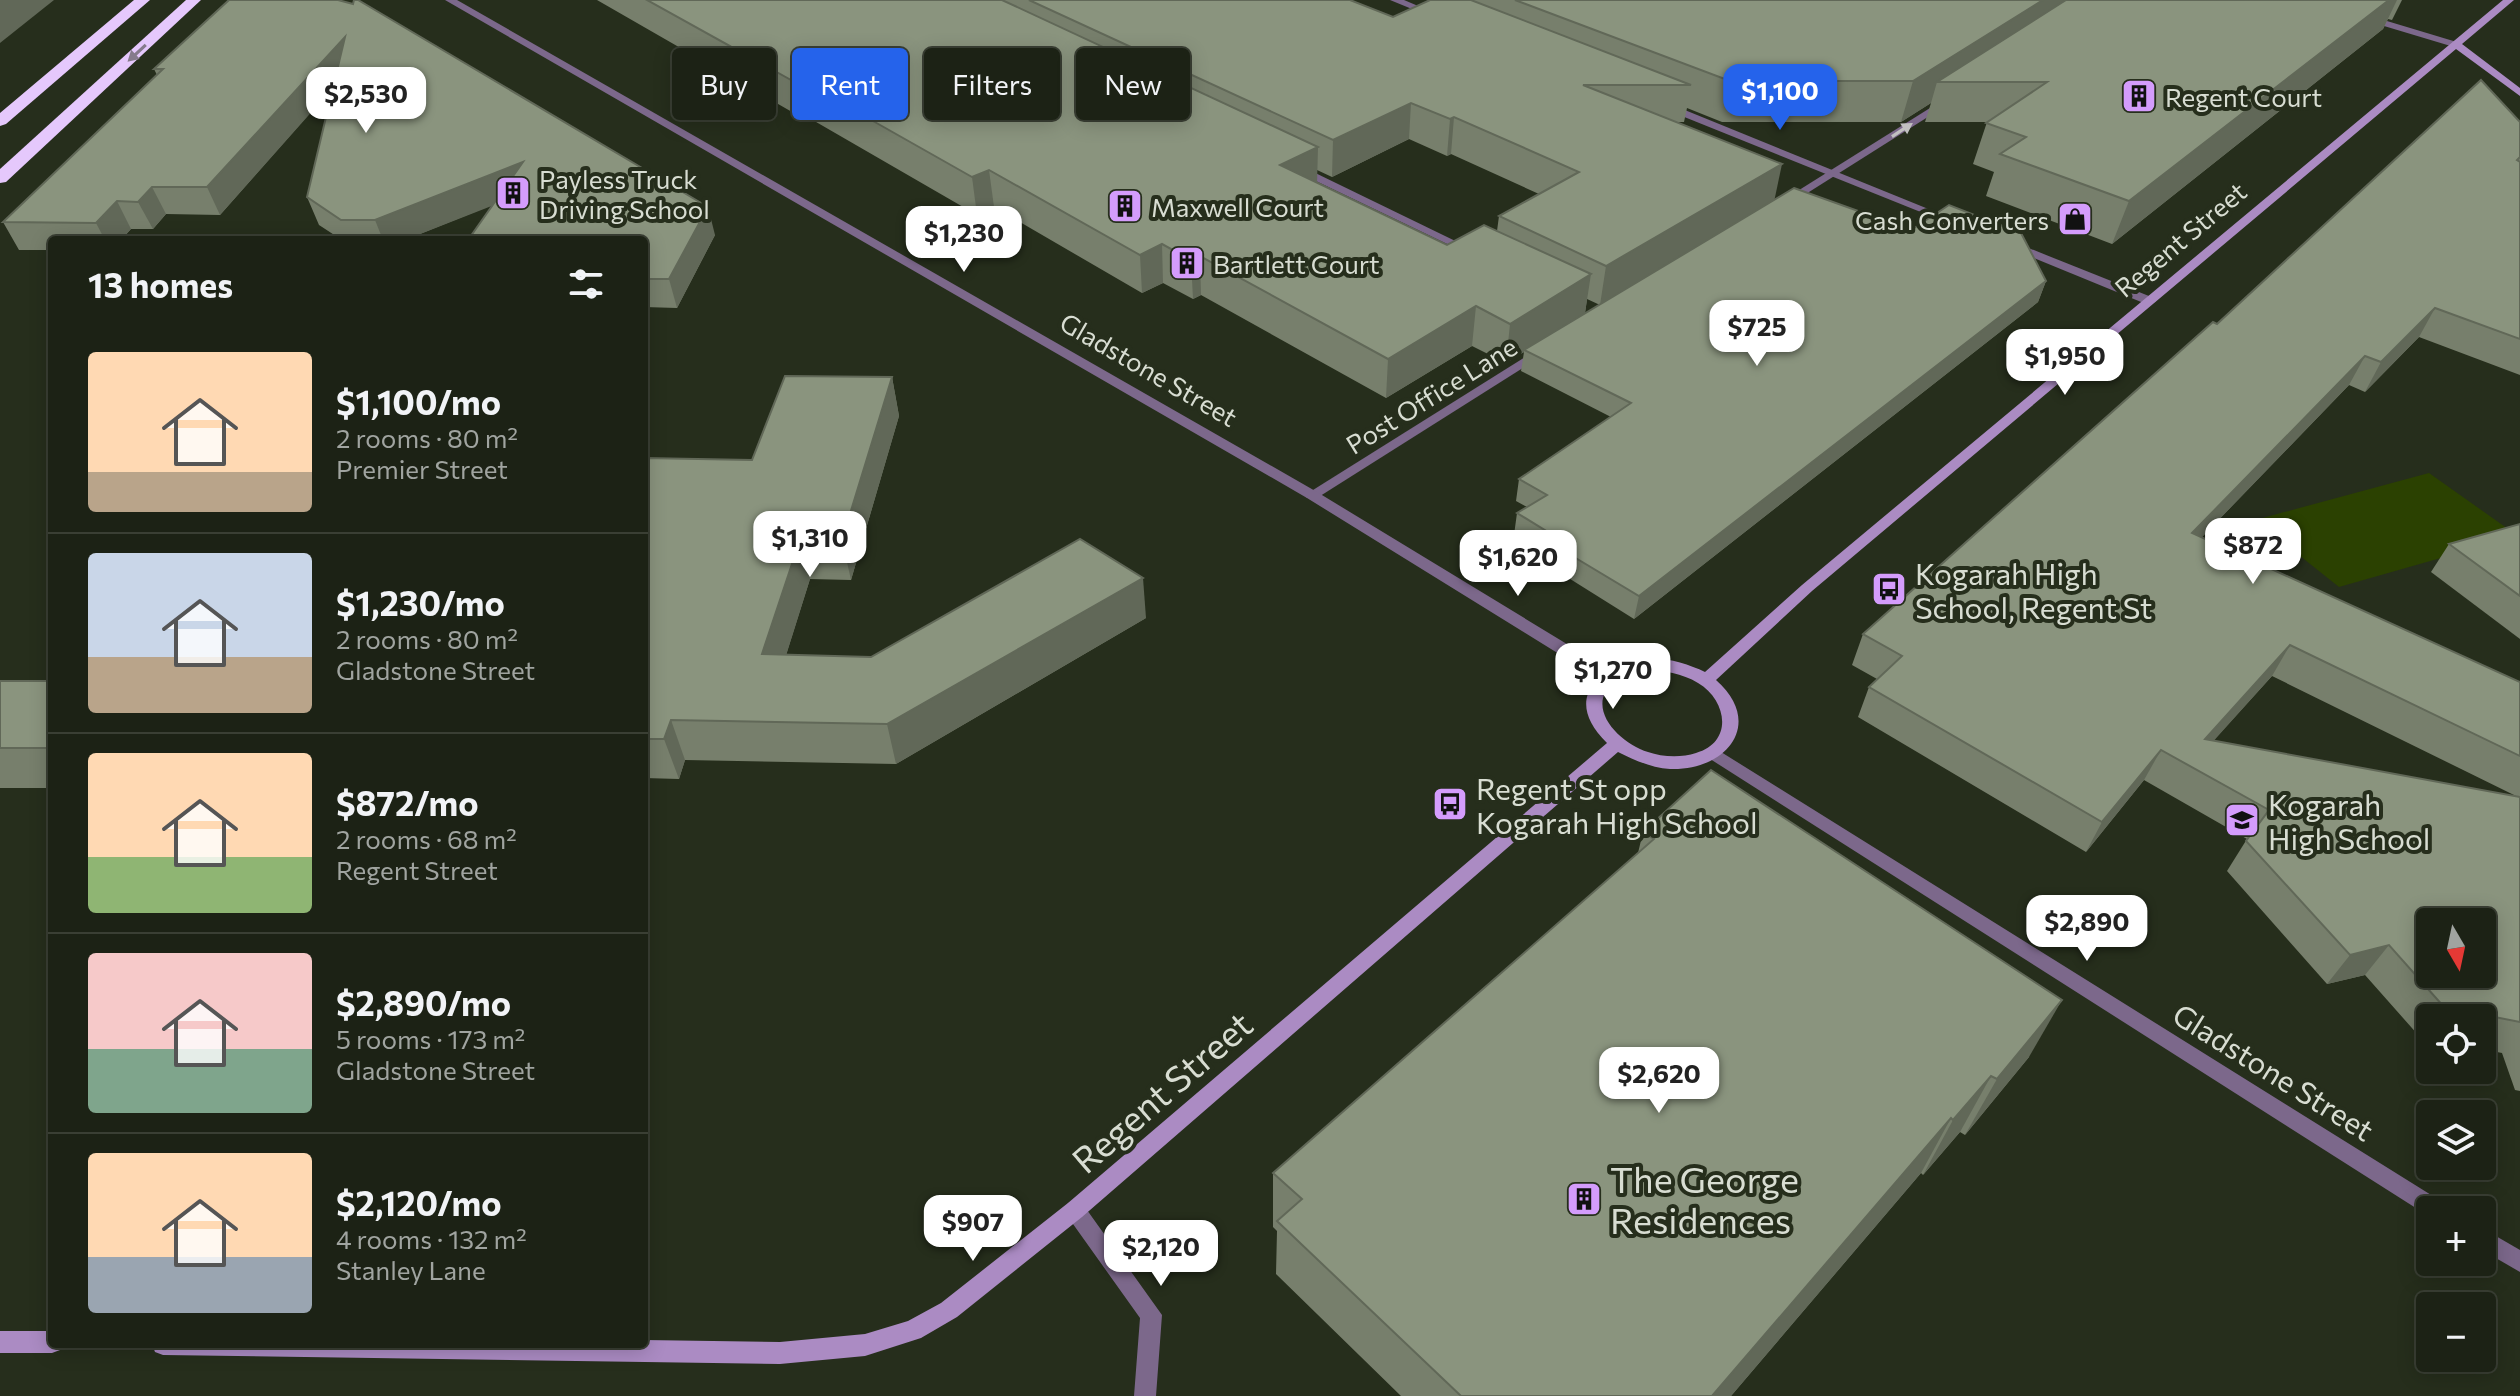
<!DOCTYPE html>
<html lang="en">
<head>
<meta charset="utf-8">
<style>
	:root { --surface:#1c2215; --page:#292f22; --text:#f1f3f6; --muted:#a0a4a0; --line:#3a3f34; --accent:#2563eb }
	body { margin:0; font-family:Commissioner,sans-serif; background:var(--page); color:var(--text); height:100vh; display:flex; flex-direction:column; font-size:30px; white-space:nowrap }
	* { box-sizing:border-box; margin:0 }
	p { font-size:26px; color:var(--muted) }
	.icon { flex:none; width:44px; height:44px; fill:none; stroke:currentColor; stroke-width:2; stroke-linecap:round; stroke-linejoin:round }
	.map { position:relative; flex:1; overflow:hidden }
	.details { position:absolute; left:48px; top:236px; width:600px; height:1112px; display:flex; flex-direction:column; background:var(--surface); border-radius:8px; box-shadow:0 4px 20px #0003,0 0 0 2px var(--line) }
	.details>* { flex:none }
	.banner { position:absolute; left:672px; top:48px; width:760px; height:72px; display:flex; gap:16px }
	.needle { width:52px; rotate:171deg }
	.controls { position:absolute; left:2416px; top:908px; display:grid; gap:16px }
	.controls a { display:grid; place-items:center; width:80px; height:80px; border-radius:8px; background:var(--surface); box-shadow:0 4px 20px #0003,0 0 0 2px var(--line); font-size:40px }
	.price { position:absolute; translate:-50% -68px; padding:0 18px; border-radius:16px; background:#fff; color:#222; font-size:26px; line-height:52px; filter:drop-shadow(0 2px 4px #0008) }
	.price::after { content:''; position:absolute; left:50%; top:48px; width:24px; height:18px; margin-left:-12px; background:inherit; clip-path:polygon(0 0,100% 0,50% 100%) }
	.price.active { background:var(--accent); color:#fff }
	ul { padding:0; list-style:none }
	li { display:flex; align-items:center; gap:24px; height:200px; padding:0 40px }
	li+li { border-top:2px solid var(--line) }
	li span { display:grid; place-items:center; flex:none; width:224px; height:160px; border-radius:8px; color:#555 }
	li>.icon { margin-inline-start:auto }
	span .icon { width:96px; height:96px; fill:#fffc; stroke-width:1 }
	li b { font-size:34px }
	h2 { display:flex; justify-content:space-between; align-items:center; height:96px; padding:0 40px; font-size:34px }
	.tag { padding:0 28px; border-radius:8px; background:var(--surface); box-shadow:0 4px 20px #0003,0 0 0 2px var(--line); font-size:28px; line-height:72px }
	.tag.active { background:var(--accent); color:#fff }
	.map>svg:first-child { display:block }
	.green { fill:#2b4101 }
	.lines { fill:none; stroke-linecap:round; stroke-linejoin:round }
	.lane { fill:#7c688b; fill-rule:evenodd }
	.street { fill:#7c688b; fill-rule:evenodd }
	.secondary { fill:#ab8bc3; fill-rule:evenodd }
	.highway { fill:#e5c8fc; fill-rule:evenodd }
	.wall { fill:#777f6c; fill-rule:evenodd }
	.shaded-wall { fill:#616858 }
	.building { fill:#8a947e; stroke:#616858; stroke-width:2; fill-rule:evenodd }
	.oneway { fill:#867b8c }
	.oneway2 { fill:#c1c0c0 }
	.labels { text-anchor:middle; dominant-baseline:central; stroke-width:8; stroke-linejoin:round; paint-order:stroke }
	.far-poi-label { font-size:26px; fill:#d8ddd2; stroke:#262e1c; text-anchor:start }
	.far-street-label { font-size:26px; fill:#d8ddd2; stroke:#262e1c }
	.poi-label { font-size:30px; fill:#d8ddd2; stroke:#262e1c; text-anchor:start }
	.street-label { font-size:30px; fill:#d8ddd2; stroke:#262e1c }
	.near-street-label { font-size:36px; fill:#d8ddd2; stroke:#262e1c }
	.near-poi-label { font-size:36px; fill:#d8ddd2; stroke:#262e1c; text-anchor:start }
</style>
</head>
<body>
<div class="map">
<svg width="2520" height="1396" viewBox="0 0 2520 1396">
	<rect width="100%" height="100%" fill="#262e1c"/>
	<path class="green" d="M2429,473l89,63 -179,51 -84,-67z"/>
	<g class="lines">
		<g class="lane">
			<path d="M1946,98l5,3 -1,2 -160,101 -10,-2z"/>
			<path d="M1295,167h8l175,85 -2,2h-8l-173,-83z"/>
			<path d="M1541,347l6,4 -2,3 -228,144h-10l-2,-3z"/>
		</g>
		<g class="street">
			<path d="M445,0h12l860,492 296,180 2,4 -8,6 -6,-2 -294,-182z"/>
			<path d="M1390,0h14l33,14 -8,2z"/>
			<path d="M2367,15l93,28 2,2 -8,2 -90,-27 -2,-2z"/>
			<path d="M1662,104h8l288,117 -10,2 -286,-115z"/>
			<path d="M2011,241l143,57 2,3 -6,4 -4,-1 -139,-57v-4z"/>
			<path d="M1713,747l731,456 3,7h-17v7l-723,-460 -2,-4 2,-4z"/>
			<path d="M1075,1200l7,3 80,112 -6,81h-22l6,-78 -72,-101 -3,-7 3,-7z"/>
			<path d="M2482,1228l38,22v22l-38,-22z"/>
		</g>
		<g class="secondary">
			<path d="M2503,0h11l-52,44 58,44v8l-64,-47 -644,542 -96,89c49,43 11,91 -46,89 -18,-1 -36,-9 -52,-17l-536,465 -125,100 -36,21 -56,18 -85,8 -617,-9 -8,-3 -3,-8h492v-4l136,2 85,-8 43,-13 33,-18 127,-100 539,-460c-35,-34 -24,-64 19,-79 6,-2 12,-5 18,-5 19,-3 44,5 61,13l97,-87zM1645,669c19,2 37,4 53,14 29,17 36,59 -2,70 -15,5 -34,4 -48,-1 -29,-9 -66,-46 -32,-72 8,-5 20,-7 29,-11z"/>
			<path d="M0,1331h52v13h10l-2,6 -8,3h-52z"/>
		</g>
		<g class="highway">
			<path d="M134,0h16l-144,124 -6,2v-13z"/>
			<path d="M186,0h15l-195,182 -6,1v-14z"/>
		</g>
	</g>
	<g class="wall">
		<path d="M229,0l486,235 -38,73 -33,-1v-67l-152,-35 -87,35h-63l-23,-15 -12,-28 26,-110 -113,128 -54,-1 -13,15h-22l-10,11h-69v10h-33l-16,-28 154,-147 -3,-6z"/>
		<path d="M597,0h753l43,17 37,-17h972l-10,20 -4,-1 -5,10 -271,215 -126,-48 8,-24 -21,-8 14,-42h-62l6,-19 -30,19h-179l-35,-14 -3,14h-9l99,78 272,81 -8,21 -404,317 -83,-52 1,-8 -38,-24 3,-22 10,-6 -11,-6 3,-22 92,-62 -90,-46 3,-19 -18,11 -34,-17 -86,52 -185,-103 -8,4 -30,-16 -21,10 -148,-86 -17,8 -173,-100 -5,1zM1409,139l38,17 4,-2 88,40 -40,22 -2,15 -50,14 -130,-63v-12l15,7zM1587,299l13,6 -15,8z"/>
		<path d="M2520,122v253l-101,-38 -54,55 -16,-7 -147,152 318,145v409l-5,-1 -13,-37 -20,-4v-31h-52v21l-11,-3 -54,-61 -38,9 -100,-113 20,-32 -103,-59 -58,72 -228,-135 11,-30 8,-8 -25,-14 11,-31 354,-310zM2272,676l244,120 -303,-55z"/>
		<path d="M892,377l7,39 -48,164 -41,-1 -24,76 85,2 275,-39 -250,146 -211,-4 -6,19 -35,-1v-320l108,2z"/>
		<path d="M2520,524v115l-89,-67 18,-28z"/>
		<rect x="0" y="681" width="52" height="107"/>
		<path d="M1643,832l386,225 -64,78 -5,-3 -37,43 -2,-2 -190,223h-330l-125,-122 1,-43 -4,-4v-54l365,-320z"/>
	</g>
	<g class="shaded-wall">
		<path d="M0,0h54l-54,43z"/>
		<path d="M2043,0h47l-153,82 -6,21 -30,19 12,-41z"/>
		<path d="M2389,0h8l-14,29 -271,215 17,-43z"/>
		<path d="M345,37l10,26 -135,152 -13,-28z"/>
		<path d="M797,78l7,37 -5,1 -8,-36z"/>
		<path d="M1411,103l-2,36 -77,38 1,-37z"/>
		<path d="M1454,117l-3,37 -4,2 3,-37z"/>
		<path d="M1318,147l-1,37 -37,-19z"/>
		<path d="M523,162l9,28 -127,50h-22l-8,-20z"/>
		<path d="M1782,164l-8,38 -174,103 6,-39z"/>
		<path d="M989,170l5,37 -17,8 -5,-38z"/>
		<path d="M152,187l14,27 -13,15 -15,-27z"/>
		<path d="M117,201l14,28 -10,11h-16l-9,-17z"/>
		<path d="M708,207l7,28 -38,73 -8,-29z"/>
		<path d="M1162,244l1,39 -21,10 -2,-38z"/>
		<path d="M1200,256l1,39 -8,4 -2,-39z"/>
		<path d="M1591,274l-6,39 -61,37v2l-18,11 4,-39z"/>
		<path d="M2046,281l-8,21 -404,317 5,-23z"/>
		<path d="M1476,306l-4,40 -86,52 2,-39z"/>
		<path d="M2435,308l-16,29 -54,55 16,-30z"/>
		<path d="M2365,356l-16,29 -172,178 15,-30z"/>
		<path d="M892,377l7,39 -48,164 -9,-40z"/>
		<path d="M800,540l10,39 -36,115 -12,-40z"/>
		<path d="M1143,578l3,40 -250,146 -9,-40z"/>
		<path d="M2290,645l-18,31 -81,90 14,-27z"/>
		<path d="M671,720l14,40 -6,19 -15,-40z"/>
		<path d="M2161,750l-17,30 -58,72 16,-30z"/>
		<path d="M2389,945l-24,30 -38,9 23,-29z"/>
		<path d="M2062,1000l-33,57 -64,78 32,-56z"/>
		<path d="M1991,1076l-31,56 -37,43 30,-55z"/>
		<path d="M1951,1118l-30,55 -190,223h-19z"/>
	</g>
	<g class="building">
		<path d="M229,0h109l15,4 1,-4h4l350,207 -39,72h-25v-39h-176l55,-78 -148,58h-34l-34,-23 38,-160 -138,150h-55l-14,15 -21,-1 -21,22 -93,-1 160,-153h-9z"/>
		<path d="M647,0h355l316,147 -38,18 167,80 37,-20 107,49 -81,50 -34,-18 -88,53 -188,-103 -9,4 -29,-16 -22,11 -151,-85 -17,7 -175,-99 -6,2z"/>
		<path d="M1029,0h321l43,17 37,-17h41l220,85h-108l199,79 -176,102 -107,-50 80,-44 -125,-55 -4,2 -39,-16 -78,37z"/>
		<path d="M1515,0h528l-130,81h-183z"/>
		<path d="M2066,0h323l-260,201 -129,-47 26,-17 -40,-14 61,-41h-110z"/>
		<path d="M2481,80l39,42v35l-3,3 3,2v177l-85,-31 -54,54 -16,-6 -173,177 328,149v74l-230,-111 -85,94 315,58v225l-76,-15 -55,-62 -39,10 -104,-114 23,-31 -108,-60 -59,72 -233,-135 33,-31 -39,-22 350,-312 4,2zM2430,922h52v52h-52z"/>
		<path d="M1794,188l117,42 38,-25 72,28 25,48 -407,315 -85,-51 7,-5 -44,-27 30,-18 -28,-16 112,-76 -107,-53z"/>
		<path d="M785,376l107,1 -50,163h-42l-38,114 109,3 209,-118 63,39 -256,146 -216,-4 -7,19h-20v-281l108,2z"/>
		<path d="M2520,524v72l-71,-52z"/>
		<rect x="0" y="681" width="52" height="67"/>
		<path d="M1711,770l351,230 -65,79 -6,-3 -38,44 -2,-2 -239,278h-251l-184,-175 25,-22 -29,-26 381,-334 -11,-7z"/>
	</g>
	<defs><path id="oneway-solid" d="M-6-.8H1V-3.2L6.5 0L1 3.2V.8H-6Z" transform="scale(2)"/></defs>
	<use class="oneway" href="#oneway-solid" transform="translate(137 53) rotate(137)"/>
	<use class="oneway2" href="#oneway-solid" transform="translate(1902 130) rotate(-33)"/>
	<defs>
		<g id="building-square" transform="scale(1.8)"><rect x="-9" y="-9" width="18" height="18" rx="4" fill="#d49cfc" stroke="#262e1c"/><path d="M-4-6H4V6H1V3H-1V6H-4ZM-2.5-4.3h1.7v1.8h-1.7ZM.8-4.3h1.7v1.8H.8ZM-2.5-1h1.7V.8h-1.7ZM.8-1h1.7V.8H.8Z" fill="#111"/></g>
		<g id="shop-square" transform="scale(1.8)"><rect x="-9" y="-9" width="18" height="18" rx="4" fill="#d49cfc" stroke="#262e1c"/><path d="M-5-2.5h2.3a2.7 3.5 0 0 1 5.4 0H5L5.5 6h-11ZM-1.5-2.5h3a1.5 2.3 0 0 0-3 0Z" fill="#111"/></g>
		<g id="bus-square" transform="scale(1.8)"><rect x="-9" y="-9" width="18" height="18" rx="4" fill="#d49cfc" stroke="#262e1c"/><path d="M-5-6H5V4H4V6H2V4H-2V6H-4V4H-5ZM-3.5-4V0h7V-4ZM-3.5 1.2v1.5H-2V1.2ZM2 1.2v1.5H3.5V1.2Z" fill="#111"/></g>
		<g id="school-square" transform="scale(1.8)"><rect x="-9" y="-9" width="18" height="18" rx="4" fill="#d49cfc" stroke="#262e1c"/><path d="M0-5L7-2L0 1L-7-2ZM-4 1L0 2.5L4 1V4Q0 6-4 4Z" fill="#111"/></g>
	</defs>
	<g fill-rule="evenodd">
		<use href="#building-square" x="2139" y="96"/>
		<use href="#building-square" x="513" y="193"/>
		<use href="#building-square" x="1125" y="206"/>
		<use href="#shop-square" x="2075" y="219"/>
		<use href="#building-square" x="1187" y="263"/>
		<use href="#bus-square" x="1889" y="589"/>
		<use href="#bus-square" x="1450" y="804"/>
		<use href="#school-square" x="2242" y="820"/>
		<use href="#building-square" x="1584" y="1199"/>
	</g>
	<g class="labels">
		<g class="far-poi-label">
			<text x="2165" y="96">Regent Court</text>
			<text x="539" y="178">Payless Truck<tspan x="539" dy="30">Driving School</tspan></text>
			<text x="1151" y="206">Maxwell Court</text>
			<text x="2049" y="219" text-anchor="end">Cash Converters</text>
			<text x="1213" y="263">Bartlett Court</text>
		</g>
		<g class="far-street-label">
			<text transform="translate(2180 239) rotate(-40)">Regent Street</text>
			<text transform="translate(1149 369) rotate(30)">Gladstone Street</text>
			<text transform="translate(1431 395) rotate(-32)">Post Office Lane</text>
		</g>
		<g class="poi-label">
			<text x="1915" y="572">Kogarah High<tspan x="1915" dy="34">School, Regent St</tspan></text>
			<text x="1476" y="787">Regent St opp<tspan x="1476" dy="34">Kogarah High School</tspan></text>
			<text x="2268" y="803">Kogarah<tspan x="2268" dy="34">High School</tspan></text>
		</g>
		<g class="street-label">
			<text transform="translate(2274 1071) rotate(32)">Gladstone Street</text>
		</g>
		<g class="near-street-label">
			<text transform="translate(1161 1091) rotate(-41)">Regent Street</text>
		</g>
		<g class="near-poi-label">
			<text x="1610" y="1178">The George<tspan x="1610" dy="41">Residences</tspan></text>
		</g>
	</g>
</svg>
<div class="controls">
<a><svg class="needle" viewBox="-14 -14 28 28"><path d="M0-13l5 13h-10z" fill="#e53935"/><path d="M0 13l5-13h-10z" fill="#a0a4a0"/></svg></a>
<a><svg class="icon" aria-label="locate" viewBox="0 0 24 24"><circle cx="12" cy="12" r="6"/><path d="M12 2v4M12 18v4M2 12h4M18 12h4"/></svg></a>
<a><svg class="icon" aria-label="layers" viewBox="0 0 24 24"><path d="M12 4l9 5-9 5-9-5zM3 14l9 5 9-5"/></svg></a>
<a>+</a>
<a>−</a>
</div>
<b class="price active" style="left:1780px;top:132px">$1,100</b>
<b class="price" style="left:366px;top:135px">$2,530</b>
<b class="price" style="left:964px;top:274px">$1,230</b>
<b class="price" style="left:1757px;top:368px">$725</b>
<b class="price" style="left:2065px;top:397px">$1,950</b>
<b class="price" style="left:810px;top:579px">$1,310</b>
<b class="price" style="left:2253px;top:586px">$872</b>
<b class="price" style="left:1518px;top:598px">$1,620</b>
<b class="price" style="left:1613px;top:711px">$1,270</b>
<b class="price" style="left:2087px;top:963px">$2,890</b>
<b class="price" style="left:1659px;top:1115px">$2,620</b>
<b class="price" style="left:973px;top:1263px">$907</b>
<b class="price" style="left:1161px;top:1288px">$2,120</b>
<div class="banner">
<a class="tag">Buy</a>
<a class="tag active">Rent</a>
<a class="tag">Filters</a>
<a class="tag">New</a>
</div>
<section class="details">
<h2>13 homes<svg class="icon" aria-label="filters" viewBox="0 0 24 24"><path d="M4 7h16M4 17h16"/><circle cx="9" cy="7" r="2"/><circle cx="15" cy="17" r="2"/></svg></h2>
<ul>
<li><span style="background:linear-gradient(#ffd9b3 75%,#b9a48a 0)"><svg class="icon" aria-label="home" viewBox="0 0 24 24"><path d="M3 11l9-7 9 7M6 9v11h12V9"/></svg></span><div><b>$1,100/mo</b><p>2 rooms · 80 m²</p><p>Premier Street</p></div></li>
<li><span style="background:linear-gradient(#c9d6e8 65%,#b9a48a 0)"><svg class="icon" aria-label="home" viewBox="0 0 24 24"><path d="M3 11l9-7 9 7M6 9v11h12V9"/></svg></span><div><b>$1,230/mo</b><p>2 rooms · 80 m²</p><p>Gladstone Street</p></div></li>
<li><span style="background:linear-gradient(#ffd9b3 65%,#8fb573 0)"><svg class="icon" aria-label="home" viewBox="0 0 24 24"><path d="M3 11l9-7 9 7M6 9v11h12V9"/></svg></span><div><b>$872/mo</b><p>2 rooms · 68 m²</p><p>Regent Street</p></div></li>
<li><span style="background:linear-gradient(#f6c9c9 60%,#7fa58c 0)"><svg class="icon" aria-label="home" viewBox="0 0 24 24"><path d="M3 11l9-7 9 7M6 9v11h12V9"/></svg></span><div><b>$2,890/mo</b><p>5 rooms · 173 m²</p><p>Gladstone Street</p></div></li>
<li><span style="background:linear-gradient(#ffd9b3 65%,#9aa5b1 0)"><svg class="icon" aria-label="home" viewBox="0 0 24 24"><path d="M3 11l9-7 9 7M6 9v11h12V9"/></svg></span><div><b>$2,120/mo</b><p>4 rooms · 132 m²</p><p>Stanley Lane</p></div></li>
</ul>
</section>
</div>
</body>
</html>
